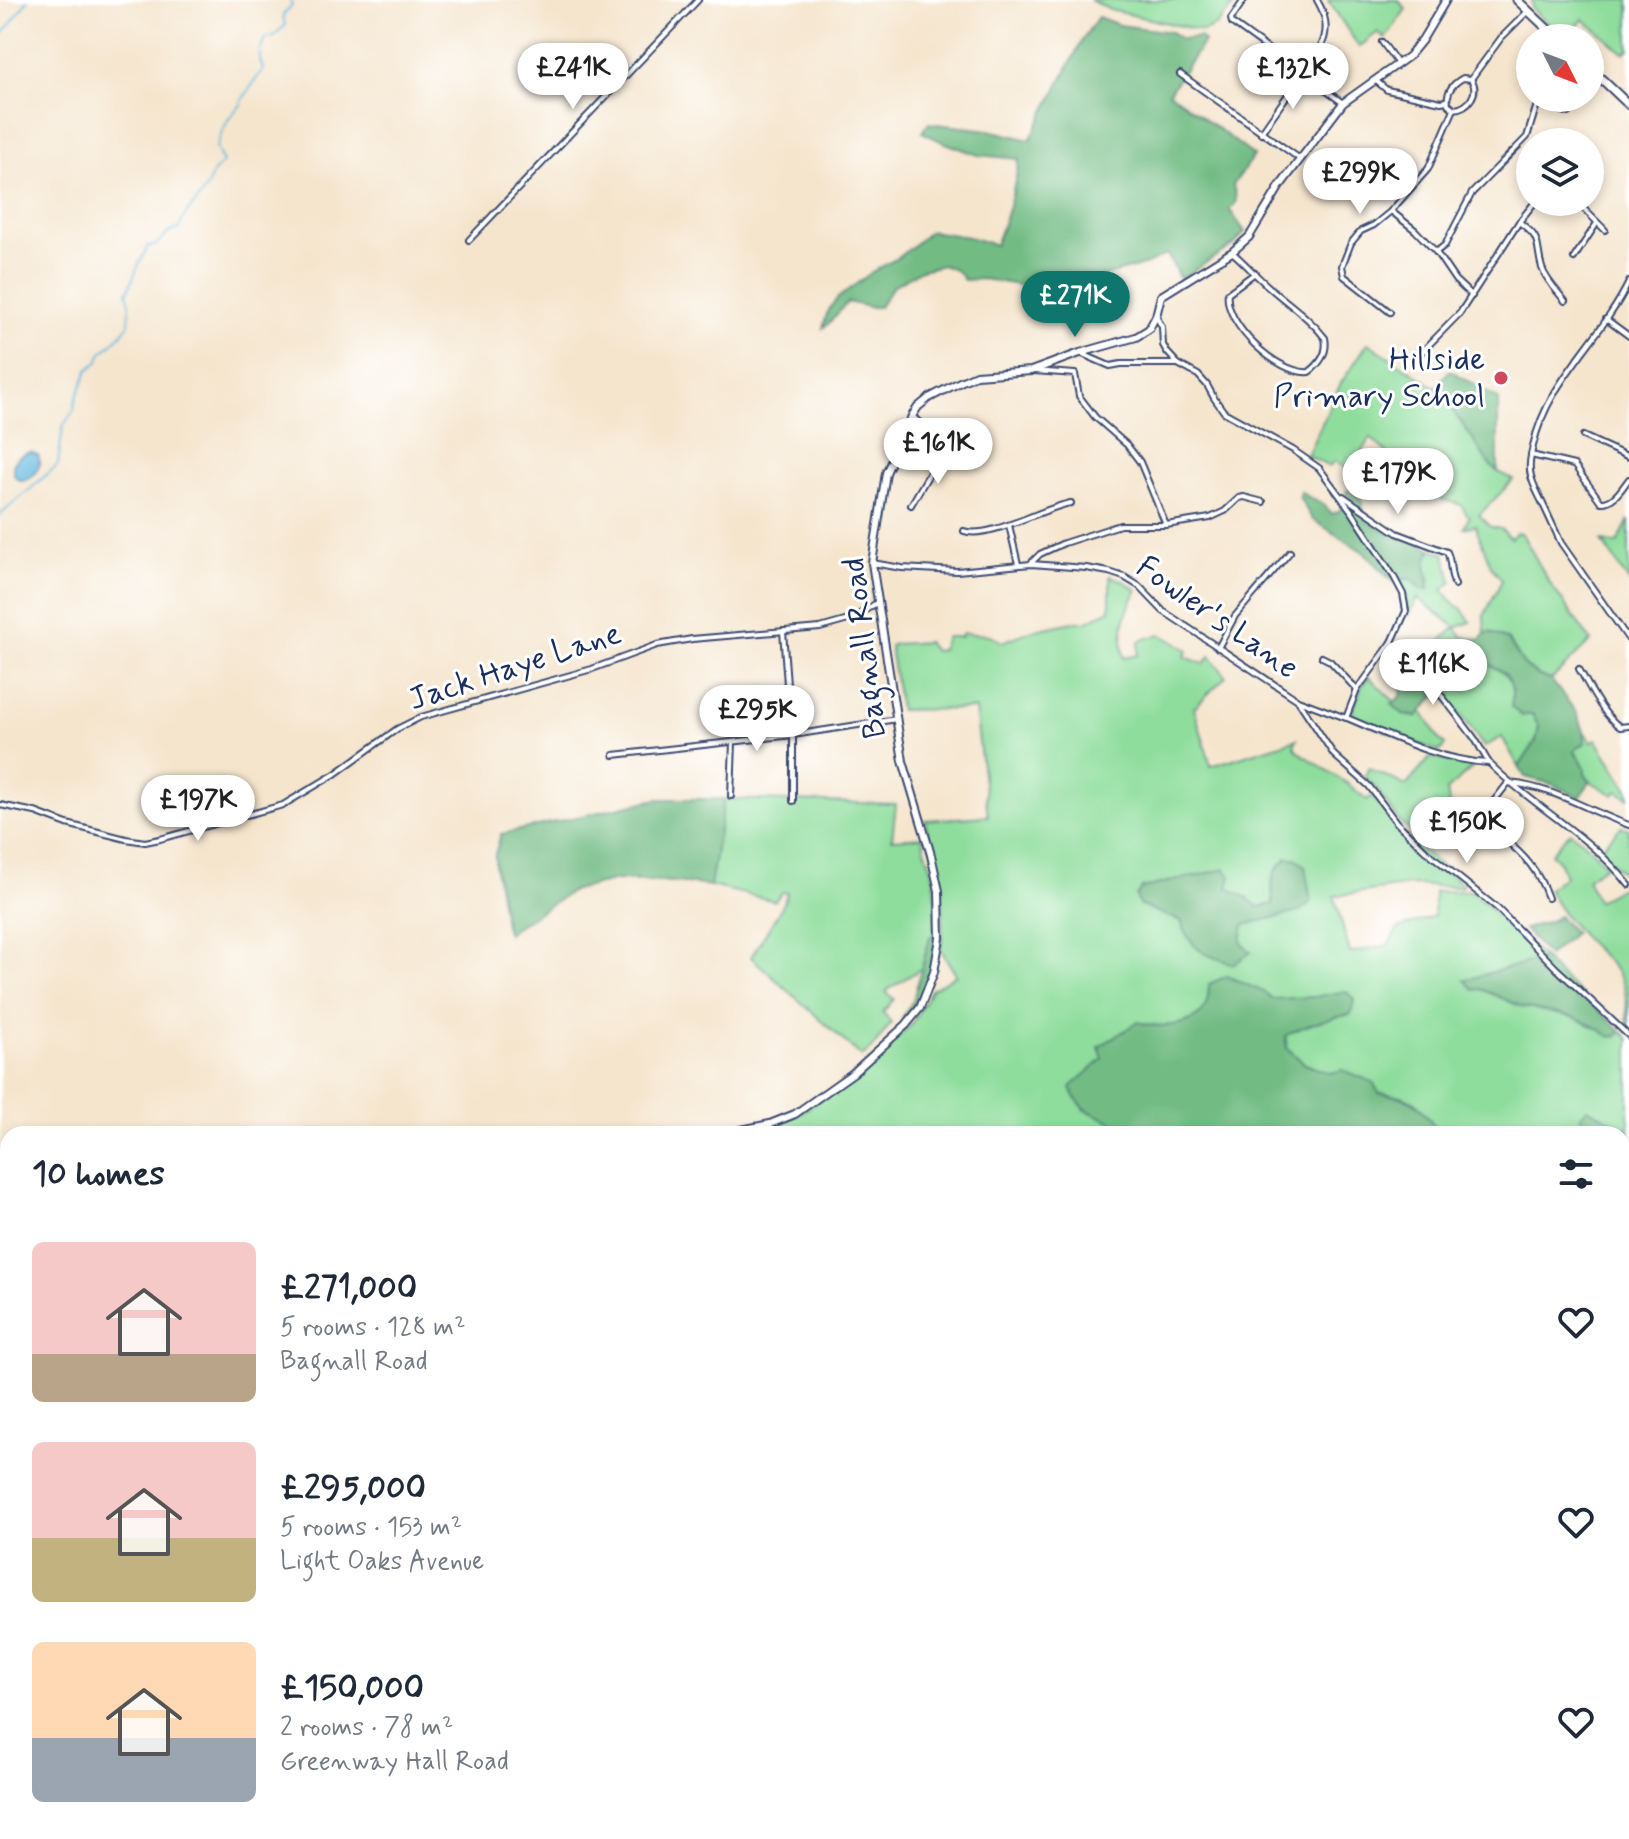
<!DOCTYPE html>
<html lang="en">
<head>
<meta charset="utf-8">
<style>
	:root { --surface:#fff; --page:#f2f2f3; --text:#1f2937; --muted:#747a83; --accent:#0f766e }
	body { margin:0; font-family:Mynerve,sans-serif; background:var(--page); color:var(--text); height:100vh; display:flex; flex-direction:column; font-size:30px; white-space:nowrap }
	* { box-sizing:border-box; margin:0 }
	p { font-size:26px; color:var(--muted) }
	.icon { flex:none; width:44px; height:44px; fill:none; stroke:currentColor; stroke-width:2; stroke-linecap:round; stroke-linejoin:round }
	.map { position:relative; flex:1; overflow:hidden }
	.side { position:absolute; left:0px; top:1126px; width:1630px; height:714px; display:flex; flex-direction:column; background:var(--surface); border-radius:24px 24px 0 0; box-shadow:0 4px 12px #0003 }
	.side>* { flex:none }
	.needle { width:52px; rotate:132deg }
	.controls { position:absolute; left:1516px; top:24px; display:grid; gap:16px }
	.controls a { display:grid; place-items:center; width:88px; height:88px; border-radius:50%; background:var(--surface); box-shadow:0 4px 12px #0003; font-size:40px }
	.price { position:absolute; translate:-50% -68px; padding:0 18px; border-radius:28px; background:#fff; color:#222; font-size:26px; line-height:52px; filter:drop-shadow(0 2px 4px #0008) }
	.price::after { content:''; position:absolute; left:50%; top:48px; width:24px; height:18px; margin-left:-12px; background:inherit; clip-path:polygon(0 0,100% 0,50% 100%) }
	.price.on { background:var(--accent); color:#fff }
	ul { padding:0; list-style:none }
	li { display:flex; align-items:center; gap:24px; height:200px; padding:0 32px }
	li span { display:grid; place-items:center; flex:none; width:224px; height:160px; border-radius:12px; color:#555 }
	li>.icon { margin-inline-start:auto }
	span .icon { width:96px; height:96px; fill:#fffc; stroke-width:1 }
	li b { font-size:34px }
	h2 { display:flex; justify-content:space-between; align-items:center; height:96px; padding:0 32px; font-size:34px }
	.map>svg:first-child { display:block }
	.green { fill:#8edd9c; stroke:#54867d; stroke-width:2 }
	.forest { fill:#72bc84; stroke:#467671; stroke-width:2 }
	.water { fill:#61b7dd; stroke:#3e739e; stroke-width:2 }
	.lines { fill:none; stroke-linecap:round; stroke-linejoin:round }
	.stream { stroke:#61b7dd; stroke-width:2 }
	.minor-casing { stroke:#3c4a6f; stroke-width:8 }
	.tertiary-casing { stroke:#3c4a6f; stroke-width:10 }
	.primary-casing { stroke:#3c4a6f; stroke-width:11 }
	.minor { stroke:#fff; stroke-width:4 }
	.tertiary { stroke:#fff; stroke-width:6 }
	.primary { stroke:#fff; stroke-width:7 }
	.poi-dot { fill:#d1495b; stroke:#fff; stroke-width:3 }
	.labels { text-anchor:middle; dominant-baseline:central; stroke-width:6; stroke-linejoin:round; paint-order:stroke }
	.poi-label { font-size:32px; fill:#1b2f5e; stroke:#fff; text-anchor:end }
	.street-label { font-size:32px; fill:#1b2f5e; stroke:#fff }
</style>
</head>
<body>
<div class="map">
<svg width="1629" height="1839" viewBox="0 0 1629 1839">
	<rect width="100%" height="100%" fill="#fff"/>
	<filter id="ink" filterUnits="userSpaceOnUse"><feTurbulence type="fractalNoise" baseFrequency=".0125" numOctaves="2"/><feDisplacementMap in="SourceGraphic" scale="16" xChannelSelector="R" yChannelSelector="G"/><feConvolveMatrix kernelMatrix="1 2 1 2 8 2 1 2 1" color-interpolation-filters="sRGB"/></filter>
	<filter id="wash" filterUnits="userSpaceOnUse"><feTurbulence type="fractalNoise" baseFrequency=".006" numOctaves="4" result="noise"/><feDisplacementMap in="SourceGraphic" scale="32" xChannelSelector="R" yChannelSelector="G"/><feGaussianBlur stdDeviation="1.8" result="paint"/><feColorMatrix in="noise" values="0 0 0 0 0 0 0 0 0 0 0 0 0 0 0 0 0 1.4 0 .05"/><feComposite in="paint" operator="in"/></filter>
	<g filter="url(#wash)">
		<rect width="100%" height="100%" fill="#f5e5cd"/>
		<g class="green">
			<path d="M1090,0h148l-22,26 -13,5 -93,-21z"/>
			<path d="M1328,0h70l8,9 -21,30 -7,-7 -19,15z"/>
			<path d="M1532,0h97v49l-5,4 -41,-34 -15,19h-4l-32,-29z"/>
			<path d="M1368,343l67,44 36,49 18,28 9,8 15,8 -34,35 12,12 10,2 10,9 5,-5 6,1 27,48 42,59 -40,39 -14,-5 -13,-10 -10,-16 -24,-17 -5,2 -1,-18 18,-36 -11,-14 -16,-41 -11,3 5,-11 -8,-12 -17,-5 -17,-10 -56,-52 -20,32 -17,-9 -5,6 -22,-12 34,-72z"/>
			<path d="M1629,520v62l-27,-41 15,3z"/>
			<path d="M1427,547l18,7 7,28 -9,8 13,16 4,1 11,15 -16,6 8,9 11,2v8l14,18 15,6 10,16v6l19,20 7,14 -3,14 -17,26 -17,-30 -18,10 -19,-27 -48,-57 38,-36 -37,-29 -9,18 -2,-1c1,-13 -1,-23 -9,-34l11,-3 13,11 8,-11c-5,-11 -6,-17 1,-27z"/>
			<path d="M1110,576l12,4 15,10c-12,21 -18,45 -13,68l14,-3 1,-14 21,-7 28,16 -3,7 19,7 6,-8 16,20 -32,32 17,58 86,-27 -3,7 5,6 49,32 19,16 5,-4 30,36 61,53 -2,2 -50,-2 -77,11 16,57 38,-8 10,-16 36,-13v-24l38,-1 71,67 -77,22 15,8 135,38 13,13v182l-7,-3v-84h-181l-25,-32 -14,-6 -23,-3 -74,-29 -18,-16 -2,-13 -76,-50c0,7 -1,20 -6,27 -10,12 -37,15 -52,14l-67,83 41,18 7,7h-375l37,-17 29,-19 42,-32 46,-41 20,-35 25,-15 -15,-25 2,-30 -1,-29 -17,-71 63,-4 -13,-107 -75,1 -10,-64 5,-2 32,-2 7,9 7,-1 5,-13h15v-4l29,2 12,7 28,-11 43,-9h12l25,-12z"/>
			<path d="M1369,677l25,24 -2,3 15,12 10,1 5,-6 18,29 5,5 -6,7c-29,-13 -59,-22 -88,-36l11,-30z"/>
			<path d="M1584,731l7,11 5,-3 33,52v7l-12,-7 -3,4 -24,-14 -6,-8 1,-6 -11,-17 10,-7z"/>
			<path d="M1432,756l21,7 20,4 -26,23 2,14 4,4 -11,18 -17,19 -25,-23 -25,-35 -11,-10 5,-9 37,18z"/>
			<path d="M724,799l172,5 -4,35 31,-2c0,13 8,25 10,38 4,19 3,38 2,58l-5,4 -8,31 -32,20 -4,4 8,7 -11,13 8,11 -18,24 -11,10 -111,-100 32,-52 4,-12 -5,-1 -7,9 -65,-15z"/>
			<path d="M1621,827l8,2v50l-30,-29z"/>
			<path d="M1570,832l13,9 23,24 -19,14 10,22 28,-16 4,5v142c-3,-15 -1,-30 -5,-44 -6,-22 -24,-33 -39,-49 -14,-15 -28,-31 -37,-50l17,-13 -5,-13 -9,-10z"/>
			<path d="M1629,1254v157l-7,-5v-139z"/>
			<path d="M1622,1411l7,6v236l-7,7z"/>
			<path d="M573,1832h292l-3,7h-289z"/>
			<path d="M903,1832h132l18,7h-149z"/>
			<path d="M1086,1832h428l-2,7h-427z"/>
			<path d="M1538,1832h69v7h-68z"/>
		</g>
		<g class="forest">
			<path d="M1098,17l21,8 52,7 11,7 18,-2 4,5 -35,50 85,64 -21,29 3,13 -1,6 -6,5 16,23 -10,12 -55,35 -13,-25 -20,10 -78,22 -39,1 -47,-8 -19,1 -7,-9 -14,-6 -22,5 -28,16 -14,21h-11l-20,-5c-10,8 -14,19 -25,26l5,-18 10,-12 34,-26 29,-16 29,-25 38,6 27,8c12,-29 20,-55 24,-86l-41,-4 -35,-13 -21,-10 6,-9 61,7 41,10 54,-103z"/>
			<path d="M1450,370l48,29v73l-9,-8 -18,-28 -36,-49z"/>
			<path d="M1347,490c25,13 10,18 21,30 12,12 44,20 59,27l4,4c-10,15 -1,22 -2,38h-7l-13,-11 -16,4 -28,-29 -53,-34 -13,-22 2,-5c7,6 13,7 20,11 5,4 6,8 12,11l8,-5z"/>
			<path d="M1490,632l18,8 16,25 13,10 14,5 26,33 7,18 1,12 -11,8 11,16v6l5,8 -10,17 -28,-14 -27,-7 -6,-10 17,-26 3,-14 -7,-13 -10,2 -11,-9c9,-53 -38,-28 -37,-68l7,1 4,-6z"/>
			<path d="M1417,673l19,22 -19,22 -14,-3 -11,-10 10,-9 -1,-8z"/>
			<path d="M657,799h67l-14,87 -34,-4 -59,-2 -43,10 -60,38 -6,6 -3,-9 -10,-59v-12l6,-20z"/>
			<path d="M1287,858h9l9,8 6,36 -13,10 -54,13 -3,17 10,10 -17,12c-28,-9 -43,-12 -53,-43l-42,-16 -3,-9 6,-8 83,-19 6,7 -3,12 18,9 12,10 15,-3c-1,-23 -4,-29 14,-46z"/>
			<path d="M1558,916l16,17 -26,23 -24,-27 29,-9z"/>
			<path d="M935,933c2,30 -11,60 -26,85h-7l11,-18 17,-63z"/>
			<path d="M1543,958l17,17 59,54v6l-8,2 -14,-9 -24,-11 -51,-10 -41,-18 -7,1 -9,-10z"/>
			<path d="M1227,976l37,16 8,7 42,-2 32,-6 8,8 -3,15c-23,5 -45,10 -66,22l2,12 18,16 25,9 13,-3 30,12 6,11c40,5 38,11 62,41h-309c-21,-20 -51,-14 -61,-47l32,-28 -4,-12 39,-25c19,6 54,6 66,-13 4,-7 5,-17 5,-25z"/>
			<path d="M1587,1108l42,21v19l-7,-4v-10h-16l-26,-17z"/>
		</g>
		<path class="water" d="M30,452l8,3c3,8 2,12 -4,19 -19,20 -34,-15 -4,-22z"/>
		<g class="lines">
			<g class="stream">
				<path d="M0,38l28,-38"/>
				<path d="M0,515l58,-50 5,-39 11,-16 1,-8 13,-32 10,-8 4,-9 19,-18 8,-11 1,-21 -3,-10 12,-29 9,-18h7l14,-14 10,-3c4,-17 18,-25 26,-39 6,-10 7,-20 18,-27l-7,-16c4,-7 4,-13 8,-19 4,-9 10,-17 17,-23l1,-5 21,-31c-6,-12 -3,-19 2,-31l8,-2 12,-10 -2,-11 9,-10 -2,-5"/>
				<path d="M305,1832l2,7"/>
			</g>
		</g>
	</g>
	<g filter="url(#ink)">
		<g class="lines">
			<g class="minor-casing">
				<g id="minor">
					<path d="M1244,0l-13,19 1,4 111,80"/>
					<path d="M1382,42l16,22"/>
					<path d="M1180,74l120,85"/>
					<path d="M1463,78l8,1c9,13 -2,29 -17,30l-6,-5c-2,-12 4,-20 15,-26z"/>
					<path d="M1471,79l30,-41 27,-27"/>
					<path d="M1375,80l12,10 54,12 6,-1"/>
					<path d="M1538,103l31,10"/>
					<path d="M1261,133c12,-18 25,-35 37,-53 19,-27 40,-45 19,-80"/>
					<path d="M1577,202l28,28"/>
					<path d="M1391,211l24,19 21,22 19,28 17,16"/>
					<path d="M1519,222c24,17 16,21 23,46 4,12 15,23 23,33"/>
					<path d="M469,240l229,-240"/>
					<path d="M1232,252c13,11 24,24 37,35 19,17 40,30 56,51 3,14 -5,26 -16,34 -31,3 -86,-49 -81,-79l27,-20"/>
					<path d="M1436,252l9,-7 27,-52 55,-56 12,-39"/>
					<path d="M1574,258l23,-35"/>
					<path d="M1390,312l-46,-36 -2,-10 9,-23 10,-12 13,-6 17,-14 37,-42 26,-60"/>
					<path d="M1606,319l23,17"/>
					<path d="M1080,353l30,13 11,-2h57"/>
					<path d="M1417,357l43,-44 59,-91 16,-20"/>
					<path d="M1034,371l41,3 4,22 16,21 32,28 13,17 26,63"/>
					<path d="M912,416l7,6 20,35"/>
					<path d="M1583,436l46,21"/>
					<path d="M1531,455l43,10 27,37c13,1 21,-14 28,-23"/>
					<path d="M1343,496l54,37 50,19c5,10 2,22 8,33"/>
					<path d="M1541,500c-5,-10 -10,-19 -11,-29 -1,-8 1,-17 3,-25 14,-65 68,-106 96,-164"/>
					<path d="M1542,502l19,41 68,97"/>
					<path d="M911,505l28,-48 10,-6"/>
					<path d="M1009,525l9,39"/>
					<path d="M964,531c24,9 81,-24 107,-28"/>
					<path d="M872,563l30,5 55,3 74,-7 55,4 23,4 15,5 15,9 24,25 135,89 48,18 11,-28 35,-48 14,-31 -3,-17 -9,-17 -42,-65 -33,-44 -26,-18 -69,-38 -10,-14 -7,-13 -9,-10 -20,-11 -11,-12 -4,-7 -1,-18 -6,-11"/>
					<path d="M1031,563l9,-9 24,-11 56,-18h46l44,-7 15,-7 14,-13 5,-1 19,5"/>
					<path d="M1392,642c30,28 55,60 80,93 7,8 13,24 19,30 44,43 100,71 138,120"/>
					<path d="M1218,648l17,-32 55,-64"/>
					<path d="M1322,657l8,4 27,29"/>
					<path d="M1579,669c12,20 22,44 41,58l9,-1"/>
					<path d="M765,696l12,-1 10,-11 -4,-53"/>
					<path d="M1299,702l35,53 35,31 27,36 30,29 71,57 60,61 72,67"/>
					<path d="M1347,718c46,19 91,42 141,45"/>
					<path d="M614,755l179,-20 104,-16"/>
					<path d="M731,796l2,-54"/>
					<path d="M793,801v-66"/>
					<path d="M0,805l35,7 32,12 59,15 19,3 15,-3 123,-34 52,-31 62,-45 24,-12 171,-48 65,-24 35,-6 128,-11 32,-9 26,-17"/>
					<path d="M1548,898c-10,-28 -23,-42 -46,-61 -7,-5 -14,-10 -20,-16l1,-6 25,-32c44,3 80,28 121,42"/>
					<path d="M0,1217l8,1"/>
					<path d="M1622,1408l7,5"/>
					<path d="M0,1670l8,3"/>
					<path d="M569,1839l1,-7"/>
				</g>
			</g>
			<g class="tertiary-casing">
				<g id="tertiary">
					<path d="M722,1134l48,-10 25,-10 58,-41 53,-48 14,-17 14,-36 6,-34 -1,-47 -8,-36 -28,-94 -31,-198 14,-90 26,-57 6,-9 11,-9 31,-16 16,-7 55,-4 49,-18 56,-16 13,-8 7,-13 5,-20 71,-44 17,-15 31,-51 63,-83 66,-47 13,-16 24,-40"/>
					<path d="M0,1310l8,-2"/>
					<path d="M1622,1721l7,-6"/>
					<path d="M1055,1832l13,7"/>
					<path d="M1609,1839l1,-7"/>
				</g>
			</g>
			<g class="primary-casing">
				<g id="primary">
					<path d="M1517,0l40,38"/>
					<path d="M1590,68l39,37"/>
				</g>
			</g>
			<use href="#minor" class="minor"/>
			<use href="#tertiary" class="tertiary"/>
			<use href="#primary" class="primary"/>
		</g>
	</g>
	<circle class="poi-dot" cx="1501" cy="378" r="8"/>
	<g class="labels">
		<g class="poi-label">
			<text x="1485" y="360">Hillside<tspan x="1485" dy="37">Primary School</tspan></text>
		</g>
		<g class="street-label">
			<text transform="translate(1217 618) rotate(35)">Fowler's Lane</text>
			<text transform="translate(865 648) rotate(-97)">Bagnall Road</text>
			<text transform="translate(515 667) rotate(-18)">Jack Haye Lane</text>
		</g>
	</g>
</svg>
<div class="controls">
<a><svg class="needle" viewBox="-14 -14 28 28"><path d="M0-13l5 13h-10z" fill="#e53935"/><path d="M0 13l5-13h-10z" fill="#747a83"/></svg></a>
<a><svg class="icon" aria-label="layers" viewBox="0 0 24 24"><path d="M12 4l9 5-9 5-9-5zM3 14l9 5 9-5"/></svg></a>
</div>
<b class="price" style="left:573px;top:111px">£241K</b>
<b class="price" style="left:1293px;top:111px">£132K</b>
<b class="price" style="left:1360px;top:216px">£299K</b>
<b class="price on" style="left:1075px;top:339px">£271K</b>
<b class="price" style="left:938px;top:486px">£161K</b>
<b class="price" style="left:1398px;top:516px">£179K</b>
<b class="price" style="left:1433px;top:707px">£116K</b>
<b class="price" style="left:757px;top:753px">£295K</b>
<b class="price" style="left:198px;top:843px">£197K</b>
<b class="price" style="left:1467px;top:865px">£150K</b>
<section class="side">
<h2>10 homes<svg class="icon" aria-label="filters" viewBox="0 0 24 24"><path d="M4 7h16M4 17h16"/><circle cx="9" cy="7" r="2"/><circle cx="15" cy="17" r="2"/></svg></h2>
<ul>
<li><span style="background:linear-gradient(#f6c9c9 70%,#b9a48a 0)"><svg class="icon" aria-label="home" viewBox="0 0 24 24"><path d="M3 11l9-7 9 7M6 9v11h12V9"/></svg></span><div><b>£271,000</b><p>5 rooms · 128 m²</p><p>Bagnall Road</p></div><svg class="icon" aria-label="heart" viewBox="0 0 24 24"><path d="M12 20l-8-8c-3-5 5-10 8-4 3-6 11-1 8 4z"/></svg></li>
<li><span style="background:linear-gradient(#f6c9c9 60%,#c2b280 0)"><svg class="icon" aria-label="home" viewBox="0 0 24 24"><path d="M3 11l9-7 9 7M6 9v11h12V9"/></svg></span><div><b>£295,000</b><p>5 rooms · 153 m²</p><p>Light Oaks Avenue</p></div><svg class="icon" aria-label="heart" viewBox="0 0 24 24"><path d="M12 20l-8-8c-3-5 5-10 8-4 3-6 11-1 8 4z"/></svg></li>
<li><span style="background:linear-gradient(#ffd9b3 60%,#9aa5b1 0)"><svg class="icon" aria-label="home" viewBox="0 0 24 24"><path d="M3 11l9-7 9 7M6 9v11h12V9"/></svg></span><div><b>£150,000</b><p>2 rooms · 78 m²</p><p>Greenway Hall Road</p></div><svg class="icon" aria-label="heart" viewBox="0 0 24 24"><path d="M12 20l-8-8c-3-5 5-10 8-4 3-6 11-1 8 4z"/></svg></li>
</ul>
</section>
</div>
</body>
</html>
